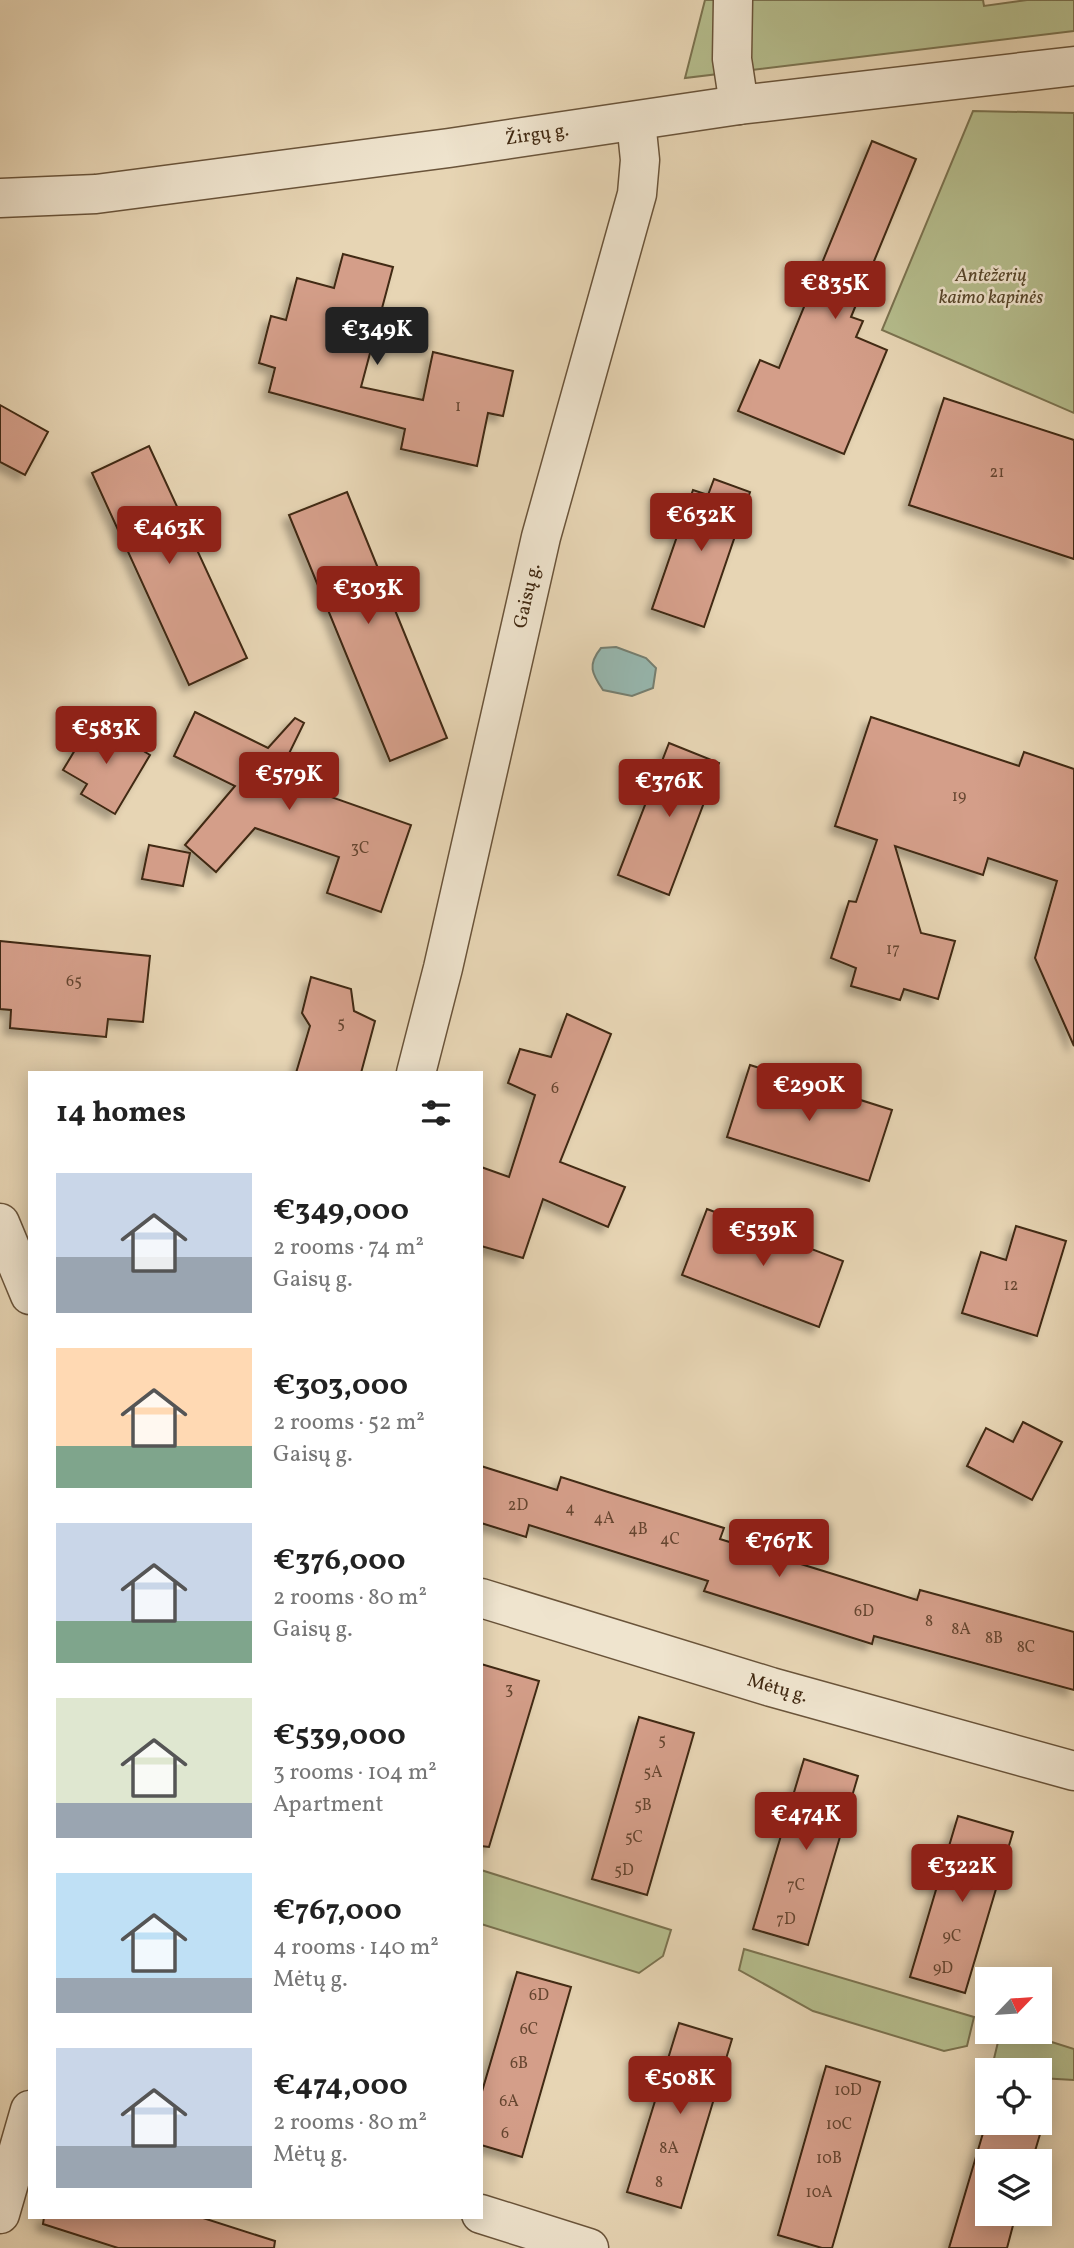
<!DOCTYPE html>
<html lang="en">
<head>
<meta charset="utf-8">
<style>
	:root { --surface:#fff; --page:#f2f2f2; --text:#222; --muted:#767676; --accent:#8f2418 }
	body { margin:0; font-family:Vollkorn,serif; background:var(--page); color:var(--text); height:100vh; display:flex; flex-direction:column; font-size:26px; white-space:nowrap }
	* { box-sizing:border-box; margin:0 }
	p { font-size:23px; color:var(--muted) }
	.icon { flex:none; width:38px; height:38px; fill:none; stroke:currentColor; stroke-width:2; stroke-linecap:round; stroke-linejoin:round }
	.map { position:relative; flex:1; overflow:hidden }
	.details { position:absolute; left:28px; top:1071px; width:455px; height:1148px; display:flex; flex-direction:column; background:var(--surface); border-radius:0px; box-shadow:0 4px 18px #0003 }
	.details>* { flex:none }
	.needle { width:46px; rotate:65deg }
	.fabs { position:absolute; left:975px; top:1967px; display:grid; gap:14px }
	.fabs a { display:grid; place-items:center; width:77px; height:77px; border-radius:0px; background:var(--surface); box-shadow:0 4px 18px #0003; font-size:35px }
	.price { position:absolute; translate:-50% -60px; padding:0 16px; border-radius:7px; background:var(--accent); color:#fff; font-size:23px; line-height:46px; filter:drop-shadow(0 2px 4px #0008) }
	.price::after { content:''; position:absolute; left:50%; top:42px; width:21px; height:16px; margin-left:-10px; background:inherit; clip-path:polygon(0 0,100% 0,50% 100%) }
	.price.on { background:#222; color:#fff }
	ul { padding:0; list-style:none }
	li { display:flex; align-items:center; gap:21px; height:175px; padding:0 28px }
	li span { display:grid; place-items:center; flex:none; width:196px; height:140px; border-radius:0px; color:#555 }
	li>.icon { margin-inline-start:auto }
	span .icon { width:84px; height:84px; fill:#fffc; stroke-width:1 }
	li b { font-size:30px }
	h2 { display:flex; justify-content:space-between; align-items:center; height:84px; padding:0 28px; font-size:30px }
	.map>svg:first-child { display:block }
	.green { fill:#b5bd8d; stroke:#7b7350; stroke-width:2 }
	.water { fill:#97b8b0; stroke:#757f71; stroke-width:2 }
	.building { fill:#d49e89; stroke:#412912; stroke-width:2; filter:url(#shadow) }
	.lines { fill:none; stroke-linecap:round; stroke-linejoin:round }
	.minor-casing { stroke:#6a543a; stroke-width:41 }
	.minor { stroke:#efe4ce; stroke-width:38 }
	.labels { text-anchor:middle; dominant-baseline:central; stroke-width:5; stroke-linejoin:round; paint-order:stroke }
	.number-label { font-size:16px; fill:#664630 }
	.street-label { font-size:19px; fill:#412912; stroke:#efe4ce }
	.park-label { font-size:19px; font-style:italic; fill:#58472b; stroke:#efe4ce }
</style>
</head>
<body>
<div class="map">
<svg width="1074" height="2248" viewBox="0 0 1074 2248">
	<defs>
		<filter id="shadow"><feDropShadow dx="-6" dy="6" stdDeviation="3.5" flood-color="#0004"/></filter>
	</defs>
	<rect width="100%" height="100%" fill="#e7d5b4"/>
	<filter id="stains"><feTurbulence type="fractalNoise" baseFrequency=".00286" numOctaves="4"/><feColorMatrix values="0 0 0 0 .2 0 0 0 0 .09 0 0 0 0 .02 0 0 0 .5 -.17"/></filter>
	<radialGradient id="worn" r=".72"><stop offset=".6" stop-color="#630" stop-opacity="0"/><stop offset="1" stop-color="#630" stop-opacity=".3"/></radialGradient>
	<g class="green">
		<path d="M705,0h278l1,6 43,-6h47v31l-389,47z"/>
		<path d="M973,111l101,2v300l-192,-83z"/>
		<path d="M481,1870l190,60 -8,26 -24,17 -158,-49z"/>
		<path d="M744,1949l230,68 -7,29 -23,5 -131,-40 -74,-41z"/>
		<path d="M1039,2038l35,11v31l-34,-2v-8h-37l-11,-3 6,-25z"/>
	</g>
	<path class="water" d="M616,647l30,11 10,10 -3,20 -21,8 -29,-6c-11,-16 -16,-25 -2,-42z"/>
	<g class="building">
		<path d="M872,141l44,18 -65,158 12,4 -7,16 31,13 -43,104 -106,-43 22,-51 19,8z"/>
		<path d="M343,254l50,13 -32,120 62,13 10,-48 80,19 -10,45 -15,-3 -11,53 -76,-17 4,-20 -136,-37 6,-24 -16,-5 12,-47 15,4 11,-42 37,10z"/>
		<path d="M944,398l130,42v119l-165,-54z"/>
		<path d="M0,405l48,27 -23,43 -25,-13z"/>
		<path d="M149,446l98,212 -58,27 -97,-212z"/>
		<path d="M714,479l36,13 -46,135 -52,-18 41,-119 15,5z"/>
		<path d="M347,492l100,246 -57,23 -101,-246z"/>
		<path d="M195,712l73,36 27,-30 9,5 -27,55 134,47 -30,87 -54,-19 12,-36 -84,-29 -39,44 -31,-27 50,-59 -61,-30z"/>
		<path d="M871,717l148,49 5,-14 50,17v277l-39,-88 22,-77 -69,-23 -5,17 -88,-29 26,87 34,8 -17,58 -34,-10 -4,11 -49,-14 5,-18 -25,-10 18,-57 7,1 21,-62 -42,-14z"/>
		<path d="M93,720l57,35 -35,59 -34,-20 6,-10 -24,-14z"/>
		<path d="M669,743l50,20 -50,132 -51,-20z"/>
		<path d="M149,845l41,8 -7,33 -41,-7z"/>
		<path d="M0,941l150,15 -7,66 -35,-3 -2,18 -96,-9 1,-18 -11,-1z"/>
		<path d="M311,977l40,12 3,22 21,10 -14,52h-65l14,-47 -8,-13z"/>
		<path d="M567,1014l44,20 -51,128 65,25 -17,40 -65,-28 -20,59 -42,-12v-79l28,10 26,-82 -27,-12 12,-34 31,8z"/>
		<path d="M750,1065l142,45 -23,71 -142,-44z"/>
		<path d="M707,1209l136,52 -24,66 -137,-52z"/>
		<path d="M1016,1226l50,15 -29,95 -75,-23 19,-61 25,8z"/>
		<path d="M1023,1422l39,20 -30,58 -65,-34 19,-38 27,14z"/>
		<path d="M481,1466l76,24 4,-13 47,15 116,36 -4,11 197,61 3,-10 154,42v58l-200,-54 -2,8 -168,-53 4,-10 -179,-56 -3,12 -45,-14z"/>
		<path d="M481,1664l58,17 -50,166 -8,-1z"/>
		<path d="M639,1717l55,16 -47,162 -55,-16z"/>
		<path d="M804,1759l54,17 -50,169 -55,-16z"/>
		<path d="M958,1816l55,16 -48,161 -55,-16z"/>
		<path d="M517,1972l54,15 -49,170 -41,-12v-50z"/>
		<path d="M679,2023l53,16 -51,169 -54,-16z"/>
		<path d="M826,2066l54,16 -48,166h-10l-44,-13z"/>
		<path d="M986,2123h27l28,8 -9,30h-45v53h29l-9,34h-58z"/>
		<path d="M44,2217h156l75,24 -1,7h-156l-75,-24z"/>
	</g>
	<g class="lines">
		<g class="minor-casing">
			<g id="minor">
				<path d="M733,0l-1,59 7,46"/>
				<path id="s1" d="M0,198l96,-4 353,-46 290,-43 335,-39"/>
				<path id="s2" d="M416,1073l27,-105 98,-431 96,-343 3,-34 -4,-39"/>
				<path d="M0,1223l30,72"/>
				<path id="s3" d="M481,1598l290,89 303,84"/>
				<path d="M0,2214l30,-104"/>
				<path d="M481,2214l108,34"/>
			</g>
		</g>
		<use href="#minor" class="minor"/>
	</g>
	<g class="labels">
		<g class="number-label">
			<text x="458" y="407">1</text>
			<text x="997" y="473">21</text>
			<text x="959" y="797">19</text>
			<text x="360" y="849">3C</text>
			<text x="893" y="950">17</text>
			<text x="74" y="982">65</text>
			<text x="341" y="1024">5</text>
			<text x="555" y="1089">6</text>
			<text x="1011" y="1286">12</text>
			<text x="518" y="1506">2D</text>
			<text x="570" y="1509">4</text>
			<text x="604" y="1519">4A</text>
			<text x="638" y="1530">4B</text>
			<text x="670" y="1540">4C</text>
			<text x="864" y="1612">6D</text>
			<text x="929" y="1622">8</text>
			<text x="961" y="1630">8A</text>
			<text x="994" y="1639">8B</text>
			<text x="1026" y="1648">8C</text>
			<text x="509" y="1690">3</text>
			<text x="662" y="1741">5</text>
			<text x="653" y="1773">5A</text>
			<text x="643" y="1806">5B</text>
			<text x="634" y="1838">5C</text>
			<text x="624" y="1871">5D</text>
			<text x="796" y="1886">7C</text>
			<text x="786" y="1920">7D</text>
			<text x="952" y="1937">9C</text>
			<text x="943" y="1969">9D</text>
			<text x="539" y="1996">6D</text>
			<text x="529" y="2030">6C</text>
			<text x="519" y="2064">6B</text>
			<text x="848" y="2091">10D</text>
			<text x="509" y="2102">6A</text>
			<text x="839" y="2125">10C</text>
			<text x="505" y="2134">6</text>
			<text x="669" y="2149">8A</text>
			<text x="829" y="2159">10B</text>
			<text x="659" y="2183">8</text>
			<text x="819" y="2193">10A</text>
		</g>
		<g class="street-label">
			<text stroke="none"><textPath href="#s1" startOffset="541">Žirgų g.</textPath></text>
			<text stroke="none"><textPath href="#s2" startOffset="490">Gaisų g.</textPath></text>
			<text stroke="none"><textPath href="#s3" startOffset="310">Mėtų g.</textPath></text>
		</g>
		<g class="park-label">
			<text x="991" y="276">Antežerių<tspan x="991" dy="22">kaimo kapinės</tspan></text>
		</g>
	</g>
	<rect width="100%" height="100%" filter="url(#stains)"/>
	<rect width="100%" height="100%" fill="url(#worn)"/>
</svg>
<div class="fabs">
<a><svg class="needle" viewBox="-14 -14 28 28"><path d="M0-13l5 13h-10z" fill="#e53935"/><path d="M0 13l5-13h-10z" fill="#767676"/></svg></a>
<a><svg class="icon" aria-label="locate" viewBox="0 0 24 24"><circle cx="12" cy="12" r="6"/><path d="M12 2v4M12 18v4M2 12h4M18 12h4"/></svg></a>
<a><svg class="icon" aria-label="layers" viewBox="0 0 24 24"><path d="M12 4l9 5-9 5-9-5zM3 14l9 5 9-5"/></svg></a>
</div>
<b class="price" style="left:835px;top:321px">€835K</b>
<b class="price on" style="left:377px;top:367px">€349K</b>
<b class="price" style="left:701px;top:553px">€632K</b>
<b class="price" style="left:169px;top:566px">€463K</b>
<b class="price" style="left:368px;top:626px">€303K</b>
<b class="price" style="left:106px;top:766px">€583K</b>
<b class="price" style="left:289px;top:812px">€579K</b>
<b class="price" style="left:669px;top:819px">€376K</b>
<b class="price" style="left:809px;top:1123px">€290K</b>
<b class="price" style="left:763px;top:1268px">€539K</b>
<b class="price" style="left:779px;top:1579px">€767K</b>
<b class="price" style="left:806px;top:1852px">€474K</b>
<b class="price" style="left:962px;top:1904px">€322K</b>
<b class="price" style="left:680px;top:2116px">€508K</b>
<section class="details">
<h2>14 homes<svg class="icon" aria-label="filters" viewBox="0 0 24 24"><path d="M4 7h16M4 17h16"/><circle cx="9" cy="7" r="2"/><circle cx="15" cy="17" r="2"/></svg></h2>
<ul>
<li><span style="background:linear-gradient(#c9d6e8 60%,#9aa5b1 0)"><svg class="icon" aria-label="home" viewBox="0 0 24 24"><path d="M3 11l9-7 9 7M6 9v11h12V9"/></svg></span><div><b>€349,000</b><p>2 rooms · 74 m²</p><p>Gaisų g.</p></div></li>
<li><span style="background:linear-gradient(#ffd9b3 70%,#7fa58c 0)"><svg class="icon" aria-label="home" viewBox="0 0 24 24"><path d="M3 11l9-7 9 7M6 9v11h12V9"/></svg></span><div><b>€303,000</b><p>2 rooms · 52 m²</p><p>Gaisų g.</p></div></li>
<li><span style="background:linear-gradient(#c9d6e8 70%,#7fa58c 0)"><svg class="icon" aria-label="home" viewBox="0 0 24 24"><path d="M3 11l9-7 9 7M6 9v11h12V9"/></svg></span><div><b>€376,000</b><p>2 rooms · 80 m²</p><p>Gaisų g.</p></div></li>
<li><span style="background:linear-gradient(#dfe7d0 75%,#9aa5b1 0)"><svg class="icon" aria-label="home" viewBox="0 0 24 24"><path d="M3 11l9-7 9 7M6 9v11h12V9"/></svg></span><div><b>€539,000</b><p>3 rooms · 104 m²</p><p>Apartment</p></div></li>
<li><span style="background:linear-gradient(#bfe0f5 75%,#9aa5b1 0)"><svg class="icon" aria-label="home" viewBox="0 0 24 24"><path d="M3 11l9-7 9 7M6 9v11h12V9"/></svg></span><div><b>€767,000</b><p>4 rooms · 140 m²</p><p>Mėtų g.</p></div></li>
<li><span style="background:linear-gradient(#c9d6e8 70%,#9aa5b1 0)"><svg class="icon" aria-label="home" viewBox="0 0 24 24"><path d="M3 11l9-7 9 7M6 9v11h12V9"/></svg></span><div><b>€474,000</b><p>2 rooms · 80 m²</p><p>Mėtų g.</p></div></li>
</ul>
</section>
</div>
</body>
</html>
